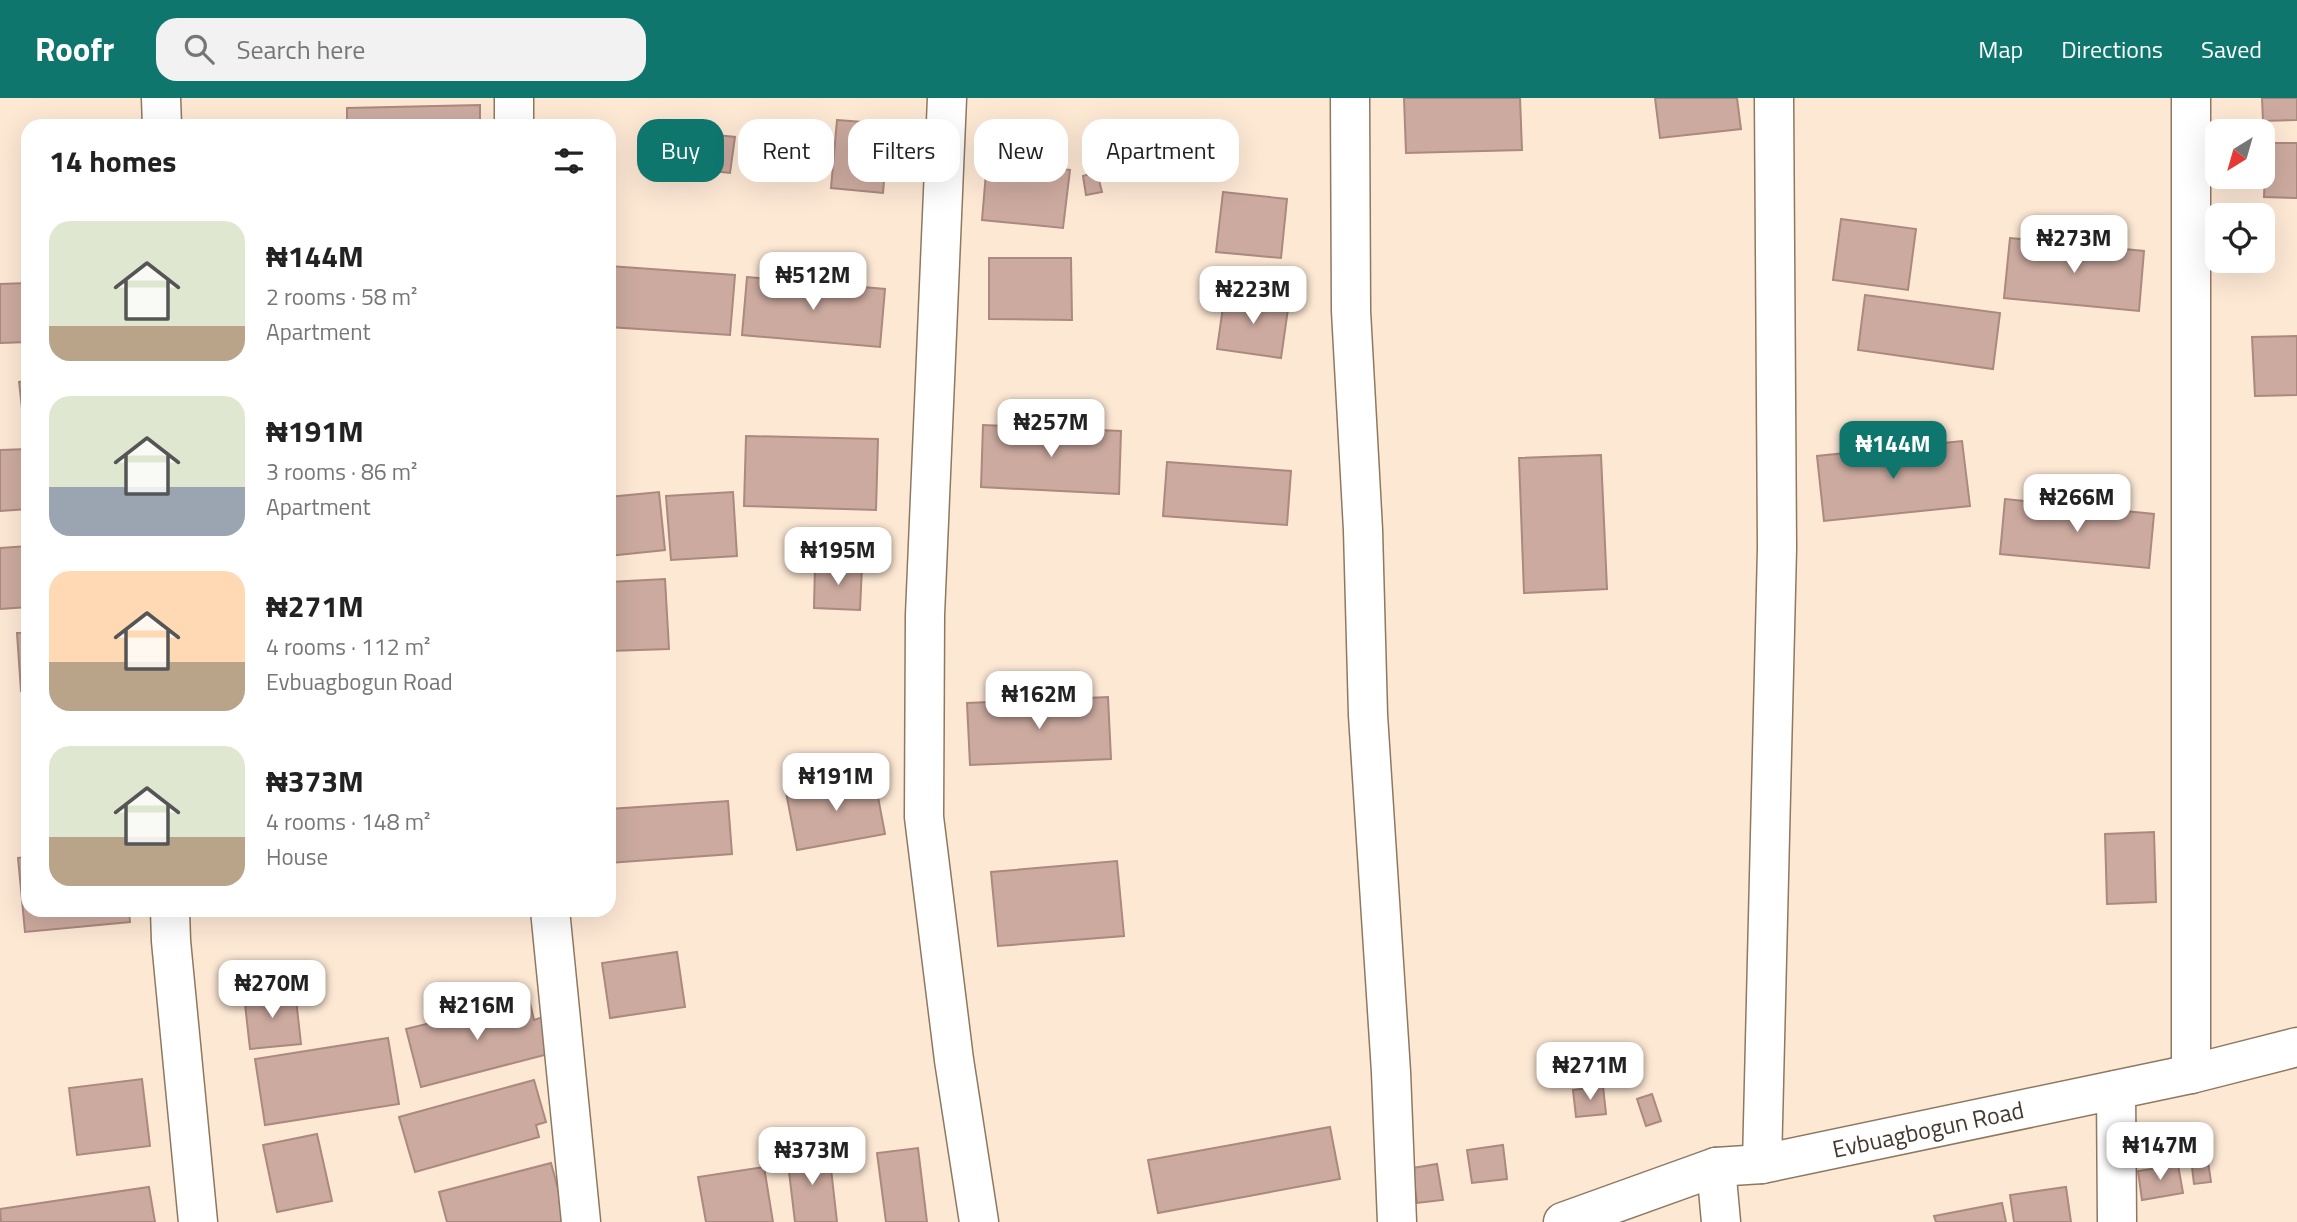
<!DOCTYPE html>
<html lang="en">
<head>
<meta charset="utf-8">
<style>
	:root { --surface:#fff; --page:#f2f2f2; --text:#222; --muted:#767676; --accent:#0f766e }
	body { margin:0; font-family:"Titillium Web",sans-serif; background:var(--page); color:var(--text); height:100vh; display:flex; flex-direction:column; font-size:26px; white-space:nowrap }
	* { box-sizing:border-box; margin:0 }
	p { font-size:23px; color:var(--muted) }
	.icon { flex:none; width:38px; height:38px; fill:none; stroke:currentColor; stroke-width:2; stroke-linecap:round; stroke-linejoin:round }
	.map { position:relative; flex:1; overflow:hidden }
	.side { position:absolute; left:21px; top:21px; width:595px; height:798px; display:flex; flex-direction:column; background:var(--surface); border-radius:21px; box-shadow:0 7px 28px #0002 }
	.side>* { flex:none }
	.guide { position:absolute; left:637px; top:21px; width:665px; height:63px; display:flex; gap:14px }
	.needle { width:46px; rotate:217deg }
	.tools { position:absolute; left:2205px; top:21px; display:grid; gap:14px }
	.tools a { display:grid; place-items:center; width:70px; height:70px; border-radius:14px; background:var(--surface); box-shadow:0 7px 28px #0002; font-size:35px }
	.price { position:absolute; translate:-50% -60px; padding:0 16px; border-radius:14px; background:#fff; color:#222; font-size:23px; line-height:46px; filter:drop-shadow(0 2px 4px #0008) }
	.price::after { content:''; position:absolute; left:50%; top:42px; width:21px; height:16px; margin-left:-10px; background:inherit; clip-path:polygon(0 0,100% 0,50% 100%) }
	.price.on { background:var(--accent); color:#fff }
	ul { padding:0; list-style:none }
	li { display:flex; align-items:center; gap:21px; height:175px; padding:0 28px }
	li span { display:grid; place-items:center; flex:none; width:196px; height:140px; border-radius:21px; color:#555 }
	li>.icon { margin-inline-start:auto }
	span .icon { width:84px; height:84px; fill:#fffc; stroke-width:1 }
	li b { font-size:30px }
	h2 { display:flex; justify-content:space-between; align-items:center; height:84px; padding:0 28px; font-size:30px }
	.chip { padding:0 24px; border-radius:21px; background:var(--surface); box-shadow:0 7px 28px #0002; font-size:24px; line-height:63px }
	.chip.on { background:var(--accent); color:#fff }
	header { display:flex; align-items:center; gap:42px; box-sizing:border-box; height:98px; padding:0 35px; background:var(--accent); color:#fff }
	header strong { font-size:33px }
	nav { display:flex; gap:38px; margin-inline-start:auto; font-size:24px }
	.search { width:490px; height:63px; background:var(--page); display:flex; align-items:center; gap:18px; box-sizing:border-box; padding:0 24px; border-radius:21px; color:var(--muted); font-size:26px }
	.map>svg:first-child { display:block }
	.building { fill:#ccaa9f; stroke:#aa897e; stroke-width:2 }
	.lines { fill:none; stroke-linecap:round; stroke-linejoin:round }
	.minor-casing { stroke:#8f7862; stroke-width:41 }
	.minor { stroke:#fff; stroke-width:38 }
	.labels { text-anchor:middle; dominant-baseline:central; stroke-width:5; stroke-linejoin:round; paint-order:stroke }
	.street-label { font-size:24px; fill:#443a30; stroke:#fff }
</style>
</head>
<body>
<header>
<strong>Roofr</strong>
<div class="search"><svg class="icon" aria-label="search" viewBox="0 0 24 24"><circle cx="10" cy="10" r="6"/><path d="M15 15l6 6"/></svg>Search here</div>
<nav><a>Map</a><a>Directions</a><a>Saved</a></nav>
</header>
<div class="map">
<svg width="2297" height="1124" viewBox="0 0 2297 1124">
	<rect width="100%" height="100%" fill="#fde8d4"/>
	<g class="building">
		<path d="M1404,0h116l2,52 -116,3z"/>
		<path d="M1655,0h82l4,31 -81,9z"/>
		<path d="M2262,0h35v22l-34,1z"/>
		<path d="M480,7v21h-133v-18z"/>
		<path d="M837,22l52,4 -6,69 -52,-5z"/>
		<path d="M668,32l67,7 -5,36 -65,-7z"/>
		<path d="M2266,45h31v55l-33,-1z"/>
		<path d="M987,63l83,9 -7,58 -81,-8z"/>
		<path d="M1097,74l5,20 -16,3 -3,-19z"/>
		<path d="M1223,94l64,7 -6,59 -65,-6z"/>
		<path d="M1841,121l75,10 -8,61 -75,-10z"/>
		<path d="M2010,140l134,13 -5,60 -135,-13z"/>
		<path d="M989,160h82l1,62 -83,-1z"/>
		<path d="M609,168l126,9 -5,60 -121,-8z"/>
		<path d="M747,179l138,12 -5,58 -138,-12z"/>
		<path d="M28,185v59l-28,1v-59z"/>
		<path d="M1225,195l64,9 -8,56 -64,-9z"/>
		<path d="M1865,197l135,18 -7,56 -135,-19z"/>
		<path d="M2297,238v59l-42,1 -3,-59z"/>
		<path d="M28,283v45h-4l-5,-44z"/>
		<path d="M983,327l138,6 -2,63 -138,-7z"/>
		<path d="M746,338l132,3 -2,71 -132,-4z"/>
		<path d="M1962,343l8,65 -146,15 -7,-65z"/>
		<path d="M28,351v60l-28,2v-61z"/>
		<path d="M1601,357l6,134 -83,4 -5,-135z"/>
		<path d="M1167,364l124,9 -4,54 -124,-9z"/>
		<path d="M659,394l6,58 -56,6v-59z"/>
		<path d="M733,394l4,64 -66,4 -5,-64z"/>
		<path d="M2005,401l149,15 -5,54 -149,-14z"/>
		<path d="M28,448v61l-28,2v-61z"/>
		<path d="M815,467l47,2 -2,43 -46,-2z"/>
		<path d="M665,481l4,70 -60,2v-69z"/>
		<path d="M17,535h11v57l-7,1z"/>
		<path d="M1108,599l3,62 -141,6 -3,-62z"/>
		<path d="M874,678l11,58 -88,16 -11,-58z"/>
		<path d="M22,686h6v59h-5z"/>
		<path d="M728,703l4,53 -123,9v-54z"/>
		<path d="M2154,734l2,70 -49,2 -2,-70z"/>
		<path d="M28,759v53h101l1,12 -105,10 -7,-74z"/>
		<path d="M1117,763l7,75 -126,10 -7,-74z"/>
		<path d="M677,854l8,55 -75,11 -8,-55z"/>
		<path d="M295,892l6,54 -51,5 -6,-54z"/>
		<path d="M529,901l5,21 9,-3 9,36 -131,34 -15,-58z"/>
		<path d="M388,940l11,66 -134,21 -10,-66z"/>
		<path d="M142,981l8,67 -73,9 -8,-67z"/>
		<path d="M534,982l12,42 -10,3 3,12 -124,35 -16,-55z"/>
		<path d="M1603,988l3,28 -30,3 -3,-27z"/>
		<path d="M1652,996l9,27 -15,5 -9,-27z"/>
		<path d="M1330,1029l10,52 -182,34 -10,-53z"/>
		<path d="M317,1036l15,67 -55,11 -14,-67z"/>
		<path d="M1503,1047l4,34 -35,4 -5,-33z"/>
		<path d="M918,1050l9,74h-41l-9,-69z"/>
		<path d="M2206,1050l5,34 -17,2 -4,-34z"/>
		<path d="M829,1053l8,71h-42l-8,-67z"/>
		<path d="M551,1065l16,59h-120l-8,-30z"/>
		<path d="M1437,1066l6,36 -26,3 -5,-35z"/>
		<path d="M2178,1067l5,28 -41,7 -4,-29z"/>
		<path d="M764,1069l9,55h-67l-8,-45z"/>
		<path d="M149,1089l6,35h-154l-1,-13z"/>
		<path d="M2066,1089l5,35h-57l-4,-27z"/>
		<path d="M2002,1105l4,19h-70l-2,-6z"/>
	</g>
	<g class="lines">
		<g class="minor-casing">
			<g id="minor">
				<path d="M161,0l1,28"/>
				<path d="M947,0l-22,517 -1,202 30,243 25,162"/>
				<path d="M1350,0l1,213 12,219 5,185 23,357 6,150"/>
				<path d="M514,28v-28"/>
				<path d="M170,812l1,31 27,281"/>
				<path d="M550,812l31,312"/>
				<path d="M2191,976v-976"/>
				<path d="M2116,992l1,132"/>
				<path d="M1762,1066l15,-616 -3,-450"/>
				<path d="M1716,1069l5,55"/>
				<path d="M1563,1124l153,-55 46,-3 429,-90 106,-27"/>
			</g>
		</g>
		<use href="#minor" class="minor"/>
	</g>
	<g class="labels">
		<g class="street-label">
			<text transform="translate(1928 1031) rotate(-12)">Evbuagbogun Road</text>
		</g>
	</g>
</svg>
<div class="tools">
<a><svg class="needle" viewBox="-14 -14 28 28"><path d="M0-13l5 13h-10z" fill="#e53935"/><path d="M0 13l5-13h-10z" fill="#767676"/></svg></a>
<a><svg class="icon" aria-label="locate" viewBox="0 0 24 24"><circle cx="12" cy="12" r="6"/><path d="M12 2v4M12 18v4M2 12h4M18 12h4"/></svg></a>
</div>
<b class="price" style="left:2074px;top:177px">₦273M</b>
<b class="price" style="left:813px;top:214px">₦512M</b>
<b class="price" style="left:1253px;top:228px">₦223M</b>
<b class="price" style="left:1051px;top:361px">₦257M</b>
<b class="price on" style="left:1893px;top:383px">₦144M</b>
<b class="price" style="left:2077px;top:436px">₦266M</b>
<b class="price" style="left:838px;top:489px">₦195M</b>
<b class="price" style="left:1039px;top:633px">₦162M</b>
<b class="price" style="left:836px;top:715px">₦191M</b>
<b class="price" style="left:272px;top:922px">₦270M</b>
<b class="price" style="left:477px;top:944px">₦216M</b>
<b class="price" style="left:1590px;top:1004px">₦271M</b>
<b class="price" style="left:2160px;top:1084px">₦147M</b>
<b class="price" style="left:812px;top:1089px">₦373M</b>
<div class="guide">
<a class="chip on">Buy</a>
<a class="chip">Rent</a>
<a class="chip">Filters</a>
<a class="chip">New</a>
<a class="chip">Apartment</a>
</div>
<section class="side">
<h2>14 homes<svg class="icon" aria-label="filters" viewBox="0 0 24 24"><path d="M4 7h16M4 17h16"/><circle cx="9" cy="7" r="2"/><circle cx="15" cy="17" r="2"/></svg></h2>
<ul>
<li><span style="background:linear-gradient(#dfe7d0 75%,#b9a48a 0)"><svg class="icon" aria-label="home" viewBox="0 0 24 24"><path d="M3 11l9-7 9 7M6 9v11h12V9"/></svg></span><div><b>₦144M</b><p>2 rooms · 58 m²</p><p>Apartment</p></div></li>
<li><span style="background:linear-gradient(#dfe7d0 65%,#9aa5b1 0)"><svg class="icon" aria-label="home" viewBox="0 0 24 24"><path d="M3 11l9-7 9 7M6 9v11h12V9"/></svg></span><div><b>₦191M</b><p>3 rooms · 86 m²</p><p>Apartment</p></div></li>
<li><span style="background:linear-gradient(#ffd9b3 65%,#b9a48a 0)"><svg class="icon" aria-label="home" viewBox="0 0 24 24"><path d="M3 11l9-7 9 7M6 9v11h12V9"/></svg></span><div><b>₦271M</b><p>4 rooms · 112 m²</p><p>Evbuagbogun Road</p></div></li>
<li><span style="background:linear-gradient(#dfe7d0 65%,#b9a48a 0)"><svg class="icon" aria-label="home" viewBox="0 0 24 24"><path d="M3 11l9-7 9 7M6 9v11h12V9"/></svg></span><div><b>₦373M</b><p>4 rooms · 148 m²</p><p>House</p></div></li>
</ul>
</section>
</div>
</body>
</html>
